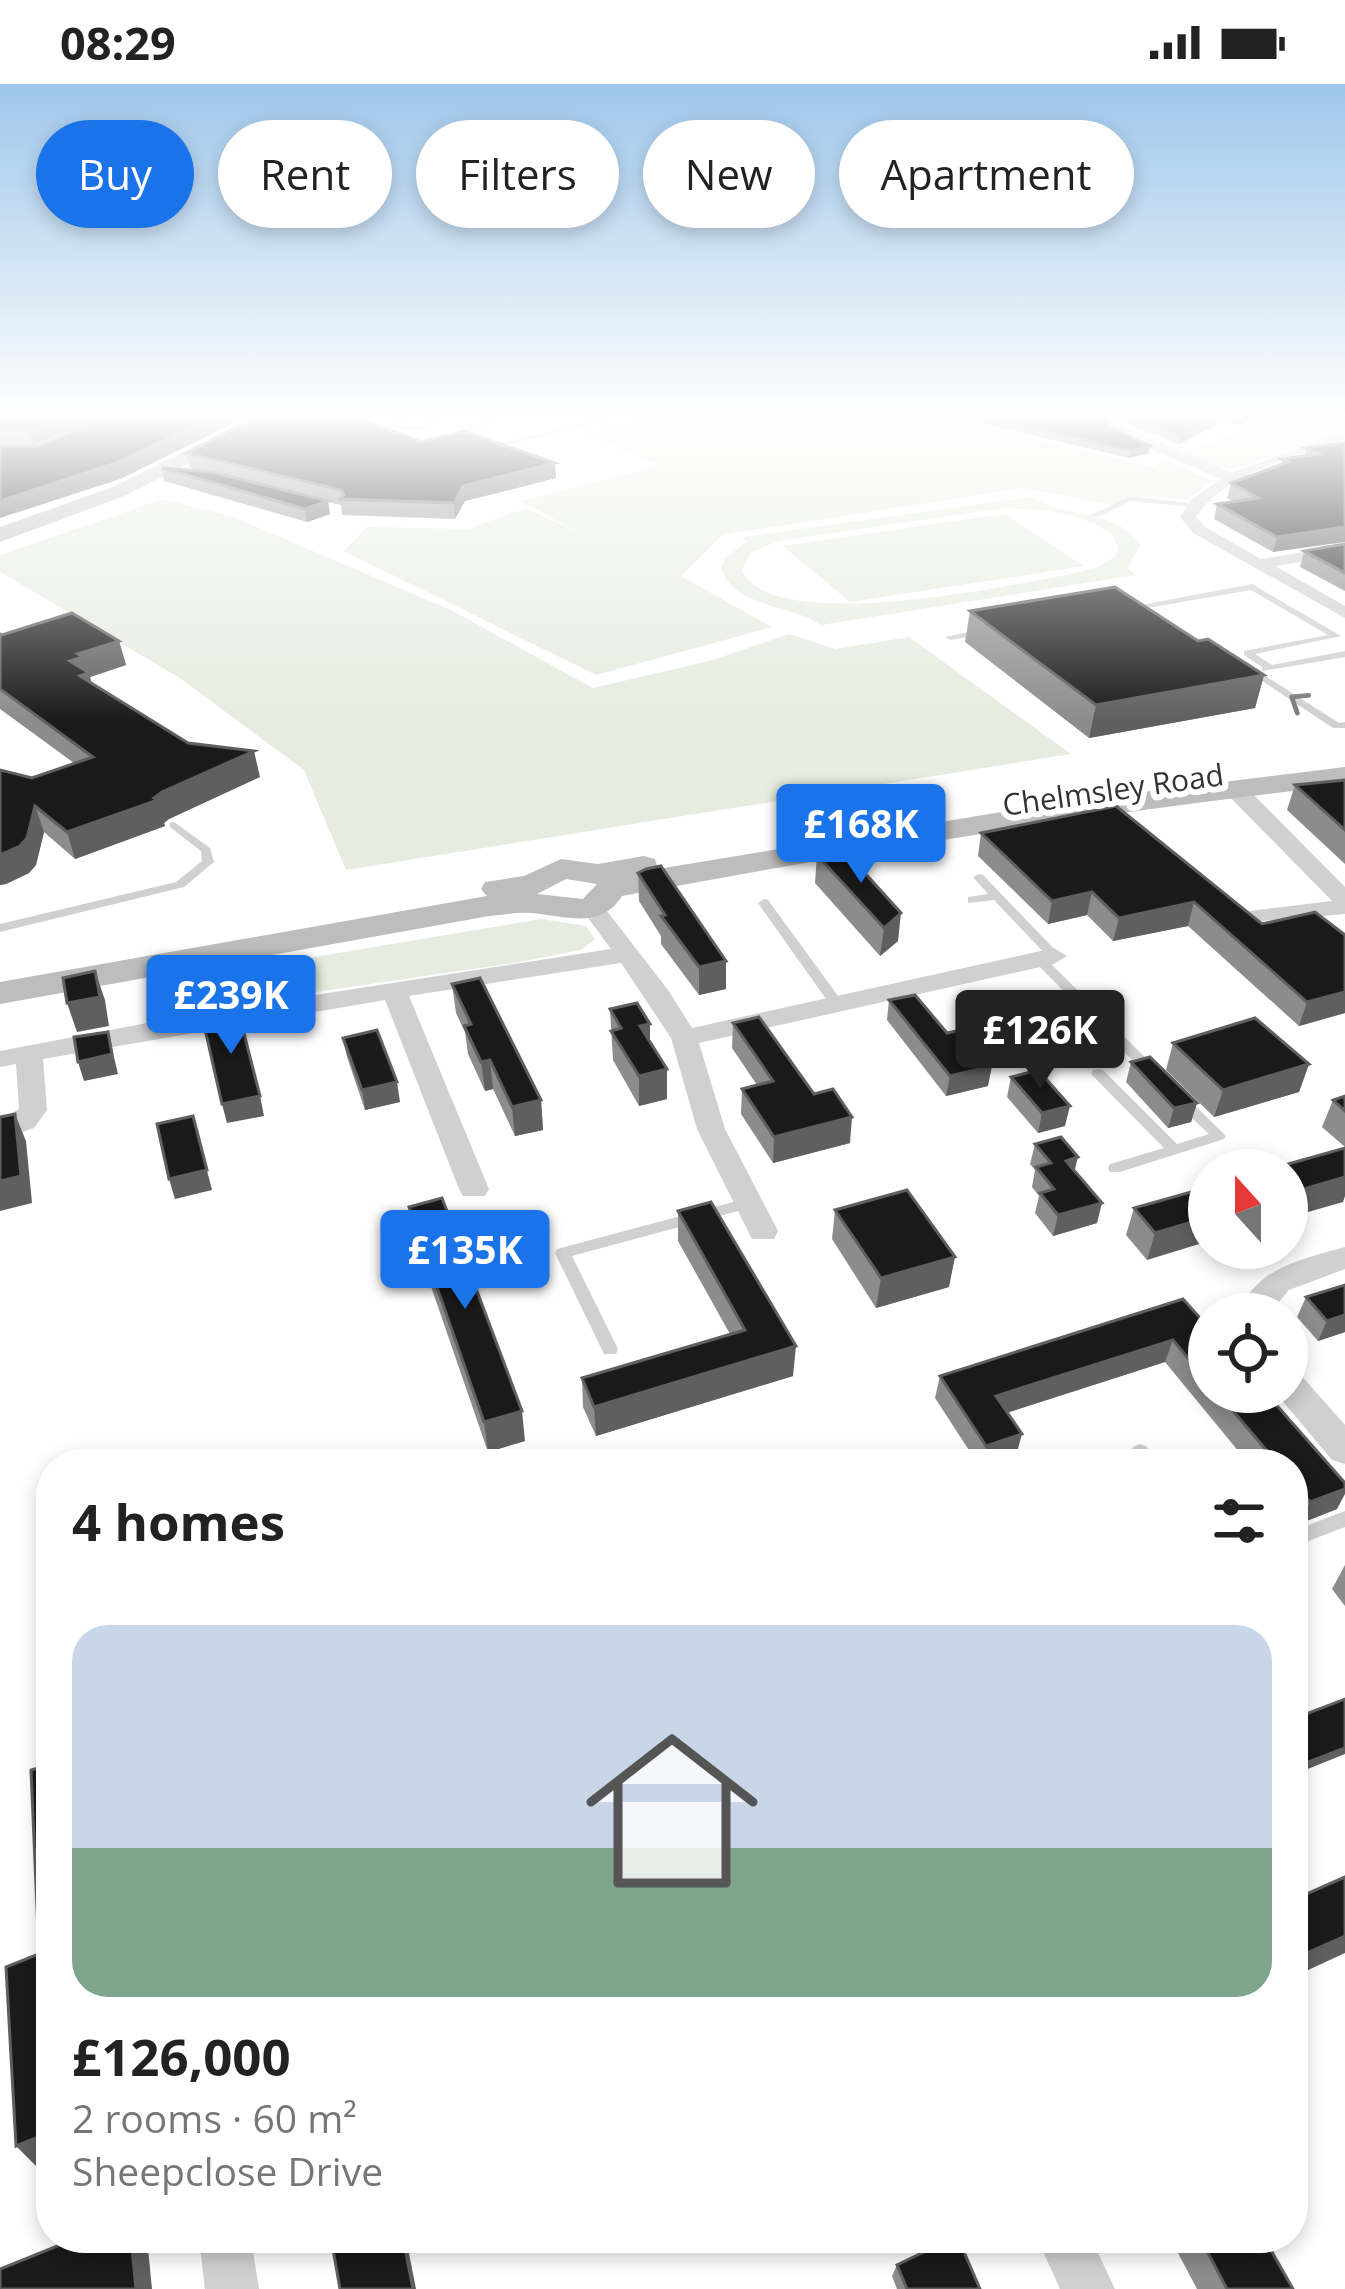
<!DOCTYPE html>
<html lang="en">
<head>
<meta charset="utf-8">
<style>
	:root { --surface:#fff; --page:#f6f6f6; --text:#222; --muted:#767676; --line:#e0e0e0; --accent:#1a73e8 }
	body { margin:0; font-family:"Open Sans",sans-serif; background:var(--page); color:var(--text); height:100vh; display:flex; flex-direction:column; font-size:45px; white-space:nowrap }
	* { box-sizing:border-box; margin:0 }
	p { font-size:39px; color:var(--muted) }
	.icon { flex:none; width:66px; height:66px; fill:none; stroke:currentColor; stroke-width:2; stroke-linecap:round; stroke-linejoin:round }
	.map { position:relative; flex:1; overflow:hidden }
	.sheet { position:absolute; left:36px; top:1365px; width:1272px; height:804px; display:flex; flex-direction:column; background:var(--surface); border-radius:48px; box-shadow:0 6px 18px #0003 }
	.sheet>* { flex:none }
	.hud { position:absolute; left:36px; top:36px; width:1275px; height:108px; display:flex; gap:24px }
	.needle { width:78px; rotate:339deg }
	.fabs { position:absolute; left:1188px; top:1065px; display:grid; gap:24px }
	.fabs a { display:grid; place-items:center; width:120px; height:120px; border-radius:50%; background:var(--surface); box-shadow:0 6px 18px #0003; font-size:60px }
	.price { position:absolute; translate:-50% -102px; padding:0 27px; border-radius:12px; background:var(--accent); color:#fff; font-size:39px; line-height:78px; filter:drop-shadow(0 3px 6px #0008) }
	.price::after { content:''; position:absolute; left:50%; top:72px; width:36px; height:27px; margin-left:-18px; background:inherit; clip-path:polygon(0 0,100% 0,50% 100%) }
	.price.selected { background:#222; color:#fff }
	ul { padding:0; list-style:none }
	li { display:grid; align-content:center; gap:24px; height:636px; padding:0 36px }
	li+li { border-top:3px solid var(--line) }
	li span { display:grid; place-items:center; height:372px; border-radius:36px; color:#555 }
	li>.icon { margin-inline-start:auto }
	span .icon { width:216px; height:216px; fill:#fffc; stroke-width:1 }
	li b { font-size:51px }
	h2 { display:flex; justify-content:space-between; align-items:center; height:144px; padding:0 36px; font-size:51px }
	.chip { padding:0 42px; border-radius:54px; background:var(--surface); box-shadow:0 6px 18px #0003; font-size:42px; line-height:108px }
	.chip.selected { background:var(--accent); color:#fff }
	.status { display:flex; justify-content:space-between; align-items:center; height:84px; padding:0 60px; background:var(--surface); direction:ltr }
	.status svg { height:33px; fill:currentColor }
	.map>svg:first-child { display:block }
	.green { fill:#e6ecdf; fill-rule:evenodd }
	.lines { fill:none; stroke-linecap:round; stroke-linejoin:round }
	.lane { fill:#d0d0d0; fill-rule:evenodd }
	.street { fill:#d0d0d0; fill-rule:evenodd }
	.secondary { fill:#bdbdbd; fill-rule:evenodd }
	.wall { fill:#8c8c8c }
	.shaded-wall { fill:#5f5f5f }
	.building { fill:#1a1a1a; stroke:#5f5f5f; stroke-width:3 }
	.oneway { stroke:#7a7a7a }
	.labels { text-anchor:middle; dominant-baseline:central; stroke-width:12; stroke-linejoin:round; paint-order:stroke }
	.far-street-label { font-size:30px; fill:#333; stroke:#fff }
</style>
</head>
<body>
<div class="status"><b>08:29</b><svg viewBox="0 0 49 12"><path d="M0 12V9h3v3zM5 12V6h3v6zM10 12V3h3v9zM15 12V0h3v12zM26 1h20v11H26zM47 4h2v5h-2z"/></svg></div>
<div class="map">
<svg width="1345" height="2205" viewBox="0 0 1345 2205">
	<rect width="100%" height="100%" fill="#fff"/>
	<g class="green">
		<path d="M666,329h199l25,6 33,-6 230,54 14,-7 46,21 -25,18 -42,-3 -32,9 -91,-17 -288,45 -14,3 -40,40 91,51 -176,48 -252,-124 23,-24 101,2 58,-21 54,25 -59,-32 139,-35 -74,-32z"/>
		<path d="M1290,329h55v18l-110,38 -19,-1 -33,-15z"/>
		<path d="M1031,413c35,22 82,10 110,48l-14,23 9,7 -315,50c-29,-20 -88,-18 -100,-57l4,-10 22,-16 -5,-5zM989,426c41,-3 90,0 124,25l5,14 -3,8 -21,12c-65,13 -318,70 -352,2l8,-18 29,-12z"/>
		<path d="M163,415l68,17 220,94 142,78 120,-28 76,-26 47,15 73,-12 162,117 -725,116 -42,-100 -124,-92 -180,-106v-17z"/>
		<path d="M1004,430l80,52 -234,36 -67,-56z"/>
		<path d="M541,835l45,7 9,13 -14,11 -67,13 -328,48 -7,-31z"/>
	</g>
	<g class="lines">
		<g class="lane">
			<path d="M405,329h7l-17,12 25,1 22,-13h7l-28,17 -35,-2v-2z"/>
			<path d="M490,329h6l3,3 -29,16 13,6v2l-20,-7v-2l29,-15z"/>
			<path d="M626,329h10l-139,34 -3,-2z"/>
			<path d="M1130,413l63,6 4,2 -4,2 -62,-6 -34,16 -7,-2z"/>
			<path d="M1252,500l89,52 -86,18 17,11 73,-14v6l-83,14v-4l-18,-12v-4l84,-16 -77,-45 -127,22 -4,-3z"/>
			<path d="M982,545l3,1v4l-35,6 -5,-3z"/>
			<path d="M1253,584l86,55 6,-1v6h-12l-83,-55v-4z"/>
			<path d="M174,738l36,26 4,14 -30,25 -184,45v-8l176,-42 26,-21 -1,-10 -31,-24v-4z"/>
			<path d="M979,790l4,1 75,78v6h-8l-56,-59 -26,3v-6l20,-3 -15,-17z"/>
			<path d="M764,815l4,1 73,100 2,3 -2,3h-10l-73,-103z"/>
			<path d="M1040,872l4,1 113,112 2,3 -2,3h-10l-111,-112v-6z"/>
			<path d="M1098,985l5,1 74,74 32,-10 -32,-30 -2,-3 7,-5 5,2 39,38 -2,3 -104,33h-10l-2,-4 2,-4 54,-16 -71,-72 -2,-3 2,-3z"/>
			<path d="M748,1114l5,1 3,4 -3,4 -181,49 46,93 -2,5h-12l-49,-101 2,-4z"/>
			<path d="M1140,1360l6,2 12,18h-19l-8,-13 3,-5z"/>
			<path d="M1345,1427v16l-52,20v-16z"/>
		</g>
		<g class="street">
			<path d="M1120,329h16l-13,9 1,5 107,46 114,-42v8c-46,15 -123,36 -149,78l9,10 56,32 84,-14v10l-70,11 70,40v12l-152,-85 -13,-16 11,-17 29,-21 -108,-47 -3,-12z"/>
			<path d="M1251,329h30l-20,10z"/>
			<path d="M1233,697l8,1 104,105v27l-104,9 -3,-5 12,-7 82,-10 -107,-109 -3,-5z"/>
			<path d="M592,816l8,2 68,88 24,38 362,-80 13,8 -13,8 -355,79 26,86 53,102 -4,8h-22l-55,-110 -26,-91 -50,-75 -212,33 80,193 -4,7h-22l-4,-7 -74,-189 -342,59 4,51 -13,18 -34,12v-20l19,-11 -3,-45 -16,3v-16l205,-39 406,-63 -31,-42z"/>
			<path d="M1345,1163v22l-56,21 -20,24h-32c21,-47 62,-54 108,-67z"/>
			<path d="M1287,1285l12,4 46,52v39l-13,-4 -57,-68h12z"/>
			<path d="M199,2154h52l8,51h-54z"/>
			<path d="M1037,2154h54l24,51h-55z"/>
		</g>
		<g class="secondary">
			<path d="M263,329h23l-159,82 -127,47v-15l113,-40z"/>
			<path d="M1345,683v18c-243,27 -483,66 -723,111 -22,35 -58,19 -92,17 -14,-1 -27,2 -41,3l-489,88v-22l487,-86 -6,-7 4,-7 39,-6 37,-17 37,5 46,-8 11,3 3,10 410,-68zM566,795l31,5 -14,15 -46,-5z"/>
		</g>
	</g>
	<g class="wall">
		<path d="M0,329h254l-134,66 -83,-33 68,-28 -3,-1 -69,28 -33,-1z"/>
		<path d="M266,329h117l-17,8 55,21 134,21 1,15 -91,23 -10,18 -113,-4 -1,-10 -13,-3 2,12 -23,8 -143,-41 -2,-13 39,3 -11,-3 -4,-15z"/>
		<path d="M937,329h176l-6,4 2,9 41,20 -1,7 -20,5z"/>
		<path d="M1252,329l-1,6 -11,6 -16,-4 -45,23 -51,-20 2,-7z"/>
		<path d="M1345,359l-72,109 -59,-33 3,-15 16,-3 -6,-3 4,-15 50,-19 1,-5 22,-3 2,-8z"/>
		<path d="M1345,460v47l-45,-24 4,-16z"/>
		<path d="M970,527l228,30 66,34 -9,33 -166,30 -124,-96z"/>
		<path d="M0,550l119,7 7,24 -36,12 2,7 96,59 72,34 -91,42 -5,4 1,3 -90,33 -31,-27 -8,33 -7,8 -23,11 -6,1v-115l32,8 42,-15 -74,-54z"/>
		<path d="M1345,696v84l-58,-54 8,-25z"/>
		<path d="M981,749l281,91 83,11v78l-46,13 -111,-100 -75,15 -26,-26 -39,9 -70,-68z"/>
		<path d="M817,771l81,86 -18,15 -65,-73z"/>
		<path d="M638,789l88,116 -27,6 -38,-51v-8l-22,-35z"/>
		<path d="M452,900l89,116 2,30 -28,6 -22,-47 -8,2 -17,-37 -3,-22 -9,-19z"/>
		<path d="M889,916l58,33 41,53 -42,10 -59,-76z"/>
		<path d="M610,925l40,15v19l17,26v30l-28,7 -26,-46z"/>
		<path d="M733,939l81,71 36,49 -77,20 -32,-49 1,-25 15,-4 -25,-37z"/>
		<path d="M343,954l57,64 -35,8 -18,-53z"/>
		<path d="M1173,959l136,21 -10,28 -85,25 -48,-47z"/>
		<path d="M1131,978l66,41 -6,19 -23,6 -42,-46z"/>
		<path d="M1011,993l54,49 -27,7 -31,-36z"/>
		<path d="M1345,1012v51l-23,-20 11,-27z"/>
		<path d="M1035,1060l40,27 22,52 -44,13 -18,-23 4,-17 -7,-9 3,-17 -5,-6z"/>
		<path d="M1209,1103l-62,73 -21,-25 8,-27z"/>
		<path d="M409,1123l116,234 -37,11 -74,-215z"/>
		<path d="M835,1126l114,77 -73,21 -44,-69z"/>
		<path d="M678,1127l115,165 -197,60 -13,-29 -1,-29 148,-44 -52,-93z"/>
		<path d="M1345,1201v47l-27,9 -21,-24 9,-20z"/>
		<path d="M1209,1244v64h56l72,117 -38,15 -6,-7v-53h-44l-84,-102 -158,51 9,43 -24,8h-14l-43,-66 5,-22z"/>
		<path d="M1345,1481v41l-13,-17z"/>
		<path d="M1170,2154h94l29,51h-96z"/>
		<path d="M897,2181l83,24h-83l-5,-13z"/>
	</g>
	<g class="shaded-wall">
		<path d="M74,329h27l1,4 -69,28 -4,-14z"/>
		<path d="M222,329h32l-134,66 -120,39v-17z"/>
		<path d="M351,329h32l-33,15 -2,-14z"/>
		<path d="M1252,329l-1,6 -11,6 2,-7z"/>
		<path d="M1226,331l-2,6 -45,23 1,-8z"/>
		<path d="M1150,362l-1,7 -20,5 2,-7z"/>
		<path d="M555,379l1,15 -91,23 -10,18 -1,-16 9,-17z"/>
		<path d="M328,417l2,13 -23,8 -2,-13z"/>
		<path d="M1345,443v15l-72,10 4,-15z"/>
		<path d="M119,557l7,24 -36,12 6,21 -26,-37 8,-7z"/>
		<path d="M1264,591l-9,33 -166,30 7,-33z"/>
		<path d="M254,667l6,26 -91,42 -5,4 1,3 -90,33 -8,-27 87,-34 8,-6z"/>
		<path d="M35,722l9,26 -8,33 -7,8 -23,11 -6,1v-30z"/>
		<path d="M1092,808l-5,23 -39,9 4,-23z"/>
		<path d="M1194,818l-6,24 -75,15 6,-23z"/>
		<path d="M901,829l-3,28 -18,15 4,-28z"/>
		<path d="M726,877v28l-27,6v-28z"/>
		<path d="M95,887l10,29 4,26 -32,6 -10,-29z"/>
		<path d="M1345,908v21l-46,13 8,-24z"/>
		<path d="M650,940v29l-10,-27z"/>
		<path d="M108,948l10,42 -34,7 -6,-19z"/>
		<path d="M490,976l3,29 -8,2 -4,-29z"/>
		<path d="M1309,980l-10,28 -85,25 9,-27z"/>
		<path d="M992,982l-4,20 -42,10 4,-20z"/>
		<path d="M667,985v30l-28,7v-30z"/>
		<path d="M397,998l3,20 -35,8 -3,-20z"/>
		<path d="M260,1012l4,20 -37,7 -5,-19z"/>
		<path d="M541,1016l2,30 -28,6 -3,-29z"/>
		<path d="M1197,1019l-6,19 -23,6 6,-20z"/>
		<path d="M1070,1022l-5,20 -27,7 4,-20z"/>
		<path d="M15,1030l11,27 6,62 -32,8v-30z"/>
		<path d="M193,1032l19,74 -37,9 -6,-20z"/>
		<path d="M852,1033l-2,26 -77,20 1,-26z"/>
		<path d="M1078,1073l-5,20 -7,-16z"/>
		<path d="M1345,1093v19l-2,6 -56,16v-24z"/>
		<path d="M1102,1119l-5,20 -44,13 5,-21z"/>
		<path d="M1209,1133v24l-62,19 8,-27z"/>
		<path d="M955,1173l-6,30 -73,21 5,-30z"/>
		<path d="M1345,1231v17l-27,9 9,-20z"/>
		<path d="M1173,1256l-8,22 -175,56 6,-22z"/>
		<path d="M796,1262l-3,30 -197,60 -2,-29z"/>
		<path d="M522,1327l3,30 -37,11 -4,-30z"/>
		<path d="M1022,1350l-6,22 -24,8h-10l4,-18z"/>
		<path d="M1345,1405v5l-8,15 -38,15 11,-22z"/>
		<path d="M1345,1664v6l-52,21v-7z"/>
		<path d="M1345,1852v17l-52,24v-18z"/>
		<path d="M51,2048v28l-15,6 -20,-20z"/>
		<path d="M131,2154h16l5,51h-16z"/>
		<path d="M403,2154h3l10,51h-3z"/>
	</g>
	<g class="building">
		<path d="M0,329h74l-45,18 -29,-2z"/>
		<path d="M115,329h107l-106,50 -116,38v-55h37z"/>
		<path d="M266,329h85l-3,1 73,28 42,-11 92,32 -92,23 -9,17 -114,-4 4,-4 -3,-5 -155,-37z"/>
		<path d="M967,329h139l3,13 41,20 -19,5z"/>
		<path d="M1133,329h119l-10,5 -16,-3 -46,21 -50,-19z"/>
		<path d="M1345,359v84l-68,10 -60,-33 41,-6 -27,-15 57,-21 -6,-3 37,-5 -13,-6z"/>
		<path d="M162,384l51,4 115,29 -23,8z"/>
		<path d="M1345,460v29l-41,-22z"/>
		<path d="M1115,503l83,54 10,-2 56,36 -168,30 -126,-94z"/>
		<path d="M72,529l47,28 -41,13 5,3 -13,4 19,12 -9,3 108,67 66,8 -92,41 -8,6 4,2 -91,32 -32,-26 -8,32 -7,8 -20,9v-85l32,8 61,-21 -93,-68v-55l2,1z"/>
		<path d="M1345,696v50l-50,-45z"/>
		<path d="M1116,722l146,118 53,-12 30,23v57l-38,10 -113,-100 -75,16 -27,-26 -40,9 -71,-68z"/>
		<path d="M844,766l57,63 -17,15 -67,-73z"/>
		<path d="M661,782l65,95 -27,6 -38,-51 4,-1 -27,-42 8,-4z"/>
		<path d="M95,887l5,26 -33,6 -4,-25z"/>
		<path d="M480,894l61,122 -29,7 -22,-47 -9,2 -17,-36 7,-2 -19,-40z"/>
		<path d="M915,911l32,38 15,-3 30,36 -42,10 -61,-76z"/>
		<path d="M637,919l13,21 -10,2 27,43 -28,7 -28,-45 10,-3 -11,-19z"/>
		<path d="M238,926l22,86 -38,8 -20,-88z"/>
		<path d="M759,933l55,77 19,-5 19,28 -78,20 -32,-48 31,-8 -40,-58z"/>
		<path d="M1255,934l54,46 -86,26 -50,-47z"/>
		<path d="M377,946l20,52 -35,8 -19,-52z"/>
		<path d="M108,948l4,22 -34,8 -4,-25z"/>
		<path d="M1150,973l47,46 -23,5 -43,-46z"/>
		<path d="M1038,986l32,36 -28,7 -31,-36z"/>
		<path d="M1345,1012v15l-12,-11z"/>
		<path d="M15,1030l6,62 -21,5v-64z"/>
		<path d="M193,1032l14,54 -38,9 -12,-55z"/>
		<path d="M1061,1053l17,20 -12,4 36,42 -44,12 -18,-22 14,-4 -18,-22 15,-4 -16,-19z"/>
		<path d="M1345,1064v29l-58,17v-24h-20z"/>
		<path d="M1209,1103v30l-54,16 -21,-25z"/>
		<path d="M907,1106l48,67 -74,21 -46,-68z"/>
		<path d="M442,1114l80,213 -38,11 -75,-215z"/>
		<path d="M711,1118l85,144 -202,61 -12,-29 163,-48 -67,-119z"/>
		<path d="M1345,1201v30l-18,6 -21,-24z"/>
		<path d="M1183,1215l26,29v55l-36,-43 -177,56 26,38 -36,12 -46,-70z"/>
		<path d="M1217,1308h48l80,91v6l-35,13 -17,-20v-18h-15z"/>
		<path d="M1345,1615v49l-52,20v-49z"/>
		<path d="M51,1680v368l-35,14 -10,-179 33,-13 -8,-184z"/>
		<path d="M1345,1793v59l-52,23v-59z"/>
		<path d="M77,2154h54l5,51h-136v-20z"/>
		<path d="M331,2154h72l10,51h-73z"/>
		<path d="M953,2154h5l22,51h-73l-10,-24z"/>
		<path d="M1200,2154h64l29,51h-66z"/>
	</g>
	<defs><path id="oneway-chevron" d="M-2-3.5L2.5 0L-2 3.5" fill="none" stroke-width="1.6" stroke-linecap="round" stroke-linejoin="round" transform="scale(3)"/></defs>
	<use class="oneway" href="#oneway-chevron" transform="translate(1298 617) rotate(-147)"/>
	<linearGradient id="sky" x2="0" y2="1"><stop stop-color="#9ec6ea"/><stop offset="0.52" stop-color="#fff"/><stop offset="1" stop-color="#fff" stop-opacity="0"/></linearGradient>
	<rect width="1345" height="637" fill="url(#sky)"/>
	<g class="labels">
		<g class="far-street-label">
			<text transform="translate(1113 705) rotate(-8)">Chelmsley Road</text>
		</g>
	</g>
</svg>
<div class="fabs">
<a><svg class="needle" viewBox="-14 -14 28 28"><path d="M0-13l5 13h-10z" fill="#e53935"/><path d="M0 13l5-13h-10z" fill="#767676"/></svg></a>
<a><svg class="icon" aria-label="locate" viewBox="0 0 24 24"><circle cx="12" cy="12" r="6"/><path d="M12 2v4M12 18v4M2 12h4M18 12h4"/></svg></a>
</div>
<b class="price" style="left:861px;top:802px">£168K</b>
<b class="price" style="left:231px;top:973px">£239K</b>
<b class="price selected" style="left:1040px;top:1008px">£126K</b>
<b class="price" style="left:465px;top:1228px">£135K</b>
<div class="hud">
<a class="chip selected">Buy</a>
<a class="chip">Rent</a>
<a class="chip">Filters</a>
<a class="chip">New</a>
<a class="chip">Apartment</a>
</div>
<section class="sheet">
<h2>4 homes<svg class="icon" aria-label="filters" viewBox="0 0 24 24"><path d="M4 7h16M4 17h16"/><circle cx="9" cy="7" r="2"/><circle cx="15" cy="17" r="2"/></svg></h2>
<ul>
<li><span style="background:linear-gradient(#c9d6e8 60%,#7fa58c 0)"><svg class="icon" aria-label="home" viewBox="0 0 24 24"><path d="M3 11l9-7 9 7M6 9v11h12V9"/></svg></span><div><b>£126,000</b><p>2 rooms · 60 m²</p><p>Sheepclose Drive</p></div></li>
</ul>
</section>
</div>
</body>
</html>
